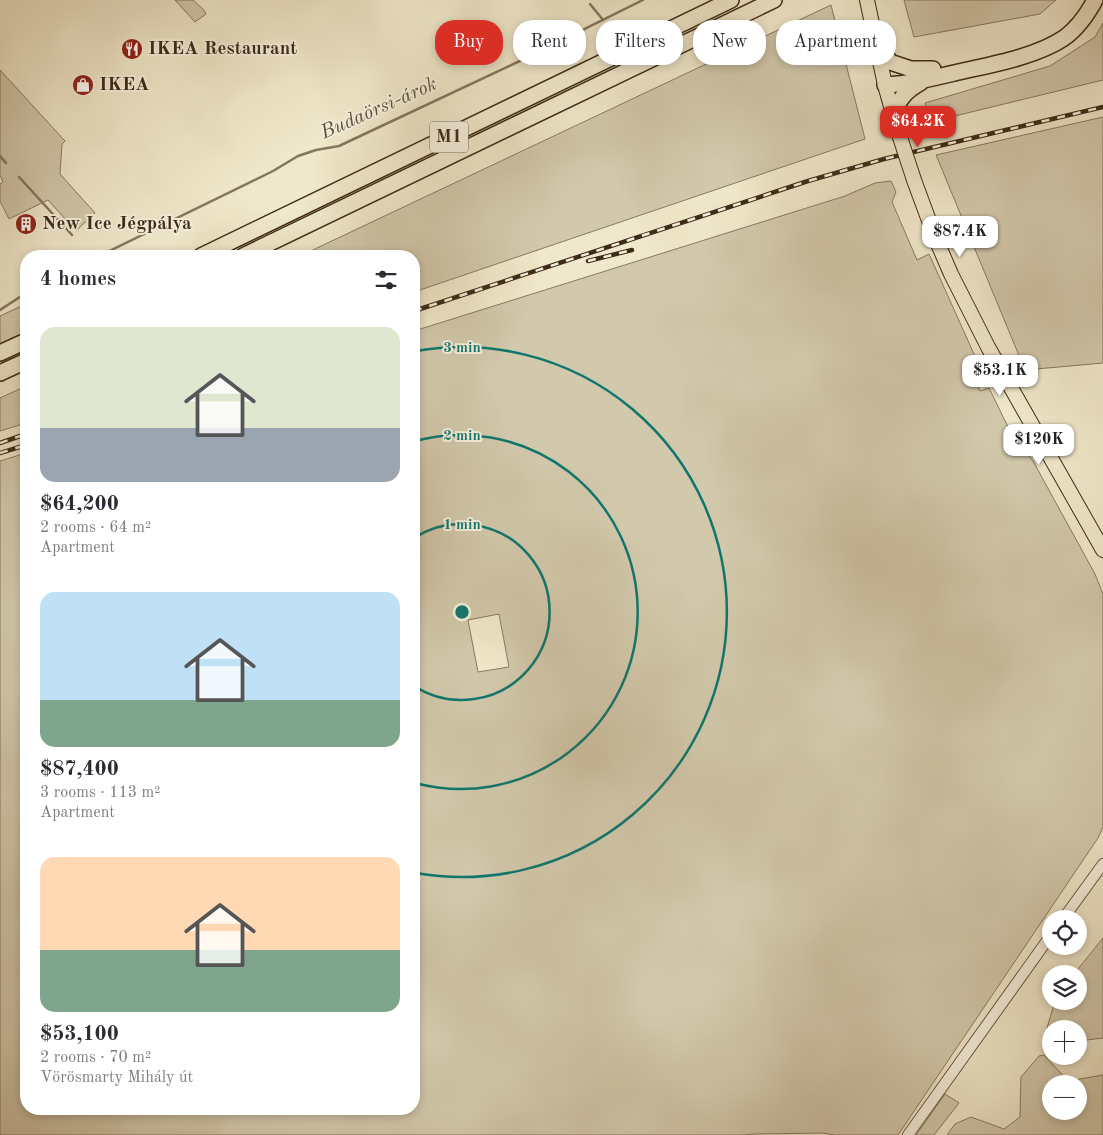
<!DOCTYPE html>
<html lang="en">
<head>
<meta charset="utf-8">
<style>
	:root { --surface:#fff; --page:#f2f2f3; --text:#2b2b33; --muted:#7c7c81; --accent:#d93025 }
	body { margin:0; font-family:"Old Standard TT",serif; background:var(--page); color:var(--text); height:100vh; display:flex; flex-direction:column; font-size:19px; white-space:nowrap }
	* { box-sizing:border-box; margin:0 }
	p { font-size:16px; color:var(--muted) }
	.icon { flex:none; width:28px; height:28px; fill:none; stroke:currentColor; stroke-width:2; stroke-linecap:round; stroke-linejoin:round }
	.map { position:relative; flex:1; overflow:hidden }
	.panel { position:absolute; left:20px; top:250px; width:400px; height:865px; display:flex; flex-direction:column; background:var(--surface); border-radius:20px; box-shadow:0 2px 8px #0003 }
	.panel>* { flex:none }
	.hud { position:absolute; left:435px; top:20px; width:475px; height:45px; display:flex; gap:10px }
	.controls { position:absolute; left:1042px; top:910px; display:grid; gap:10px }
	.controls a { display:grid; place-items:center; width:45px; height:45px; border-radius:50%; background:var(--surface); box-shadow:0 2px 8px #0003; font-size:25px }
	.price { position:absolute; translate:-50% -42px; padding:0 11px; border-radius:10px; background:#fff; color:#222; font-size:16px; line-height:32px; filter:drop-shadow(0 1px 2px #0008) }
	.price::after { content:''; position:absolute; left:50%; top:30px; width:15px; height:11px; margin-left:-8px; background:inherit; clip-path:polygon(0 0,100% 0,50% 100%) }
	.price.current { background:var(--accent); color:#fff }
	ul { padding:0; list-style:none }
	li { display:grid; align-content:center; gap:10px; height:265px; padding:0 20px }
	li span { display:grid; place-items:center; height:155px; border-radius:15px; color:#555 }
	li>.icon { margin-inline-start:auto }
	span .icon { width:90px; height:90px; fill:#fffc; stroke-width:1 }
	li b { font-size:21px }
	h2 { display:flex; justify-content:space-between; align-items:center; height:60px; padding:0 20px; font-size:21px }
	.tag { padding:0 18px; border-radius:20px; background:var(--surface); box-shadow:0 2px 8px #0003; font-size:18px; line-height:45px }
	.tag.current { background:var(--accent); color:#fff }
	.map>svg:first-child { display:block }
	.green { fill:#d2c8ab; stroke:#887a60; fill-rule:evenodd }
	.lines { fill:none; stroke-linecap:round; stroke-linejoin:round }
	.stream { stroke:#84765d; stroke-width:2.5 }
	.minor-casing { stroke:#6a5a43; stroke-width:12 }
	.major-casing { stroke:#3e2b16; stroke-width:16 }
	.highway-casing { stroke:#3e2b16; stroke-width:18 }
	.minor { stroke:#f5f0dd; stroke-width:10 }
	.major { stroke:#f0e8ca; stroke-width:14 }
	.highway { stroke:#f0e8ca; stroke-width:15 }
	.rail-casing { stroke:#3e2b16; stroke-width:4.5 }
	.rail { stroke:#f5f0dd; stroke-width:2.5; stroke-dasharray:8; stroke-linecap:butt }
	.major-bridge-casing { stroke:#3e2b16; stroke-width:16; stroke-linecap:butt }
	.major-bridge { stroke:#f0e8ca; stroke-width:14 }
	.ring { fill:none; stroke:#0f766e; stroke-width:2.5 }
	.labels { text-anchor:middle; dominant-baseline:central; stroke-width:4; stroke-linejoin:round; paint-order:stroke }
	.shield { fill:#f5f0dd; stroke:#756652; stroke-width:1 }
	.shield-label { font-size:18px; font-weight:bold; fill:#3e2b16 }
	.poi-label { font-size:19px; font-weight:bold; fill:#3e2b16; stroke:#f5f0dd; text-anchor:start }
	.water-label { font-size:20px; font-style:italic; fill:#61503a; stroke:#f5f0dd }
	.centre { fill:#0f766e; stroke:#f5f0dd; stroke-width:2.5 }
	.ring-label { font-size:15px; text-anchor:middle; font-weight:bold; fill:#0f766e; stroke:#f5f0dd; stroke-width:4; stroke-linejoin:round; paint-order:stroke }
</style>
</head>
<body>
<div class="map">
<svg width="1103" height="1135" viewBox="0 0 1103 1135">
	<rect width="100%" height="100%" fill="#f0e8ca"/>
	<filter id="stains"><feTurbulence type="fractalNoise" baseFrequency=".004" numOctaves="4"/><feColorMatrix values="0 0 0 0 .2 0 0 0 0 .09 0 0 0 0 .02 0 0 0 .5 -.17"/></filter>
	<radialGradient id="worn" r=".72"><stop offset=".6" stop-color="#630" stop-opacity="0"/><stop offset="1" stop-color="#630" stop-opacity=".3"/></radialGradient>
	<g class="green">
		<path d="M175,0h18l11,10 2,4 -11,8z"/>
		<path d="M904,0h152l-16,14 -126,23z"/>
		<path d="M831,5l34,134 -451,153v-36h-114z"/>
		<path d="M1103,23v57l-173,42 -5,-19 125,-37 45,-29z"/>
		<path d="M0,70l65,71 -3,3 -2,30 35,39 -19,18 -28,-31 -39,19 -9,-18v-17l3,-2 -3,-7z"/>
		<path d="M1103,117v246l-78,7 -89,-215z"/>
		<path d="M891,181l5,11 -4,10 25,58 12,-6 45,100 -4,12 10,25 9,-3 23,47 21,26 62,113 8,20v233l-5,11 -200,297h-63l-12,-2 -66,1 -16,1h-741v-674l26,-8v656h388v-778l431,-135 30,-13zM499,614l10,53 -31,5 -10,-52z"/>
		<path d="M26,304v28l-26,12v-28z"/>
		<path d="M26,386v37l-26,8v-33z"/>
		<path d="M1103,938v100l-24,3v-12h-28v4l-4,-5 8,-27h24v-27h-5z"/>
		<path d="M1044,1055l24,26 35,-6v60h-156l8,-11 16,-7 33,12 16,-12 1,-40 18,-21zM1051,1084h28v27h-28z"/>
		<path d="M945,1094l14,9 -25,32h-18z"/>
	</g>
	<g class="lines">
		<g class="stream">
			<path d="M590,4l13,16"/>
			<path d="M514,40l10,19"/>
			<path d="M0,156l6,7"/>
			<path d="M19,177l53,58"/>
			<path d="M99,256l174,-85 25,-15 18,-6 23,-4 185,-87 119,-59"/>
			<path d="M0,310l26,-17"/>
		</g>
		<g class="minor-casing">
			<g id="minor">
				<path d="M1063,919l40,-55"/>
				<path d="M908,1135l143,-200"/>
			</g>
		</g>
		<g class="major-casing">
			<g id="major">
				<path d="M867,0l18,85 10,36"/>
				<path d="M914,180l21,57 16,37 37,73 115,203"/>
			</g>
		</g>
		<g class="highway-casing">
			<g id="highway">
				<path d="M874,35l5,7 6,12 5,8 21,7h22"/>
				<path d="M885,85c26,-1 52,-8 78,-14 32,-7 74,-15 101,-33 14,-10 23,-23 31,-38"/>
				<path d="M893,114c7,-15 11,-22 27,-31"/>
				<path d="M201,256l530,-256"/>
				<path d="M243,256l531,-256"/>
				<path d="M0,353l26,-12"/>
				<path d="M0,373l26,-12"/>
			</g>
		</g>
		<use href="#minor" class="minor"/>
		<use href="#major" class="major"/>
		<use href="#highway" class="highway"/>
		<g class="rail-casing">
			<g id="rail">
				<path d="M588,261l44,-11"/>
				<path d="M414,311l394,-130 76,-22 219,-52"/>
				<path d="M0,443l26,-9"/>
				<path d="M0,453l26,-8"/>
			</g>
		</g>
		<use href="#rail" class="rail"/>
		<g class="major-bridge-casing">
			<path id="major-bridge" d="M896,125l18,55"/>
		</g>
		<use href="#major-bridge" class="major-bridge"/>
	</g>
	<g class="ring">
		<path d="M414 538A88 88 0 1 1 414 686"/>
		<path d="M415 441A177 177 0 1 1 415 783"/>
		<path d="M416 351A265 265 0 1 1 416 873"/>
	</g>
	<defs>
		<g id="restaurant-disc" transform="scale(1.125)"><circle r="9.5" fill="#8f2418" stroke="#f5f0dd"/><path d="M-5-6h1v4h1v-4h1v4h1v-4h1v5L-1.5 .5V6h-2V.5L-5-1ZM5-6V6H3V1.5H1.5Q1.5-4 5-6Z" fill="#fff"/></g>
		<g id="shop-disc" transform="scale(1.125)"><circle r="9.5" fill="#8f2418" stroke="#f5f0dd"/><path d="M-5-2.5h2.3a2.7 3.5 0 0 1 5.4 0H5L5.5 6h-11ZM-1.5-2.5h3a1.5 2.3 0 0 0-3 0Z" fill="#fff"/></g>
		<g id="building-disc" transform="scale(1.125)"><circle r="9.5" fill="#8f2418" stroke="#f5f0dd"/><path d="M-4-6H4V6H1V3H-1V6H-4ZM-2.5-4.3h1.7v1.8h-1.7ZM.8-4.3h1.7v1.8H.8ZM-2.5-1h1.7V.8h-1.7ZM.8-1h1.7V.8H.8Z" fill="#fff"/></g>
	</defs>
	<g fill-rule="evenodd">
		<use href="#restaurant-disc" x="132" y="49"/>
		<use href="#shop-disc" x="83" y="85"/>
		<use href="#building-disc" x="26" y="224"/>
	</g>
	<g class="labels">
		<rect class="shield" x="430" y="121.5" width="38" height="31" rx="4"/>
		<g class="shield-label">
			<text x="449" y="137">M1</text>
		</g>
		<g class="poi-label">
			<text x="148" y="49">IKEA Restaurant</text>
			<text x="99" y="85">IKEA</text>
			<text x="42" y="224">New Ice Jégpálya</text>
		</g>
		<g class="water-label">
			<text transform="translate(379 109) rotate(-24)">Budaörsi-árok</text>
		</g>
	</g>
	<circle cx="462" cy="612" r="8" class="centre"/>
	<g class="ring-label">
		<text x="462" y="352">3 min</text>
		<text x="462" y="440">2 min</text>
		<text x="462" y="529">1 min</text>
	</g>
	<rect width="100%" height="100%" filter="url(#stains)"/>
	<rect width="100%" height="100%" fill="url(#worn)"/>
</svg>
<div class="controls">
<a><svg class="icon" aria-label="locate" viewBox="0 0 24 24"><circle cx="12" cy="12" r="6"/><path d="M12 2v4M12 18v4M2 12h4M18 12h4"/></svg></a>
<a><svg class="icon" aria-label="layers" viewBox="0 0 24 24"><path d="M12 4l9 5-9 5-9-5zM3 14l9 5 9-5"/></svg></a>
<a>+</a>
<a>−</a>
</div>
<b class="price current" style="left:918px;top:148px">$64.2K</b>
<b class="price" style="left:960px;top:258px">$87.4K</b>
<b class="price" style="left:1000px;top:397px">$53.1K</b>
<b class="price" style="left:1039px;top:466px">$120K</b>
<div class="hud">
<a class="tag current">Buy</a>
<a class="tag">Rent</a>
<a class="tag">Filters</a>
<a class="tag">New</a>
<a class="tag">Apartment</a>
</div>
<section class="panel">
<h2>4 homes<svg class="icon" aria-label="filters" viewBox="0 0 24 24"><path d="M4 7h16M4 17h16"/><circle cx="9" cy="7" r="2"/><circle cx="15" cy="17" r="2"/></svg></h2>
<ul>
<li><span style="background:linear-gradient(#dfe7d0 65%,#9aa5b1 0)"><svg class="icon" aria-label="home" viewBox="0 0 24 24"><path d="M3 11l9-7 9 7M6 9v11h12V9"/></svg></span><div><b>$64,200</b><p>2 rooms · 64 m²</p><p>Apartment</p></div></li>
<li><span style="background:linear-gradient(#bfe0f5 70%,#7fa58c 0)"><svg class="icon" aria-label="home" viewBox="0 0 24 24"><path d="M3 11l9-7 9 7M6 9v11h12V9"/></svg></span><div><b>$87,400</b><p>3 rooms · 113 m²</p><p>Apartment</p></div></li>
<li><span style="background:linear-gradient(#ffd9b3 60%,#7fa58c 0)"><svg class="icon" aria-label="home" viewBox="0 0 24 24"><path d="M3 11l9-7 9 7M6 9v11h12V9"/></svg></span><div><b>$53,100</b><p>2 rooms · 70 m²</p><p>Vörösmarty Mihály út</p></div></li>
</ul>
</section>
</div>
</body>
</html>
